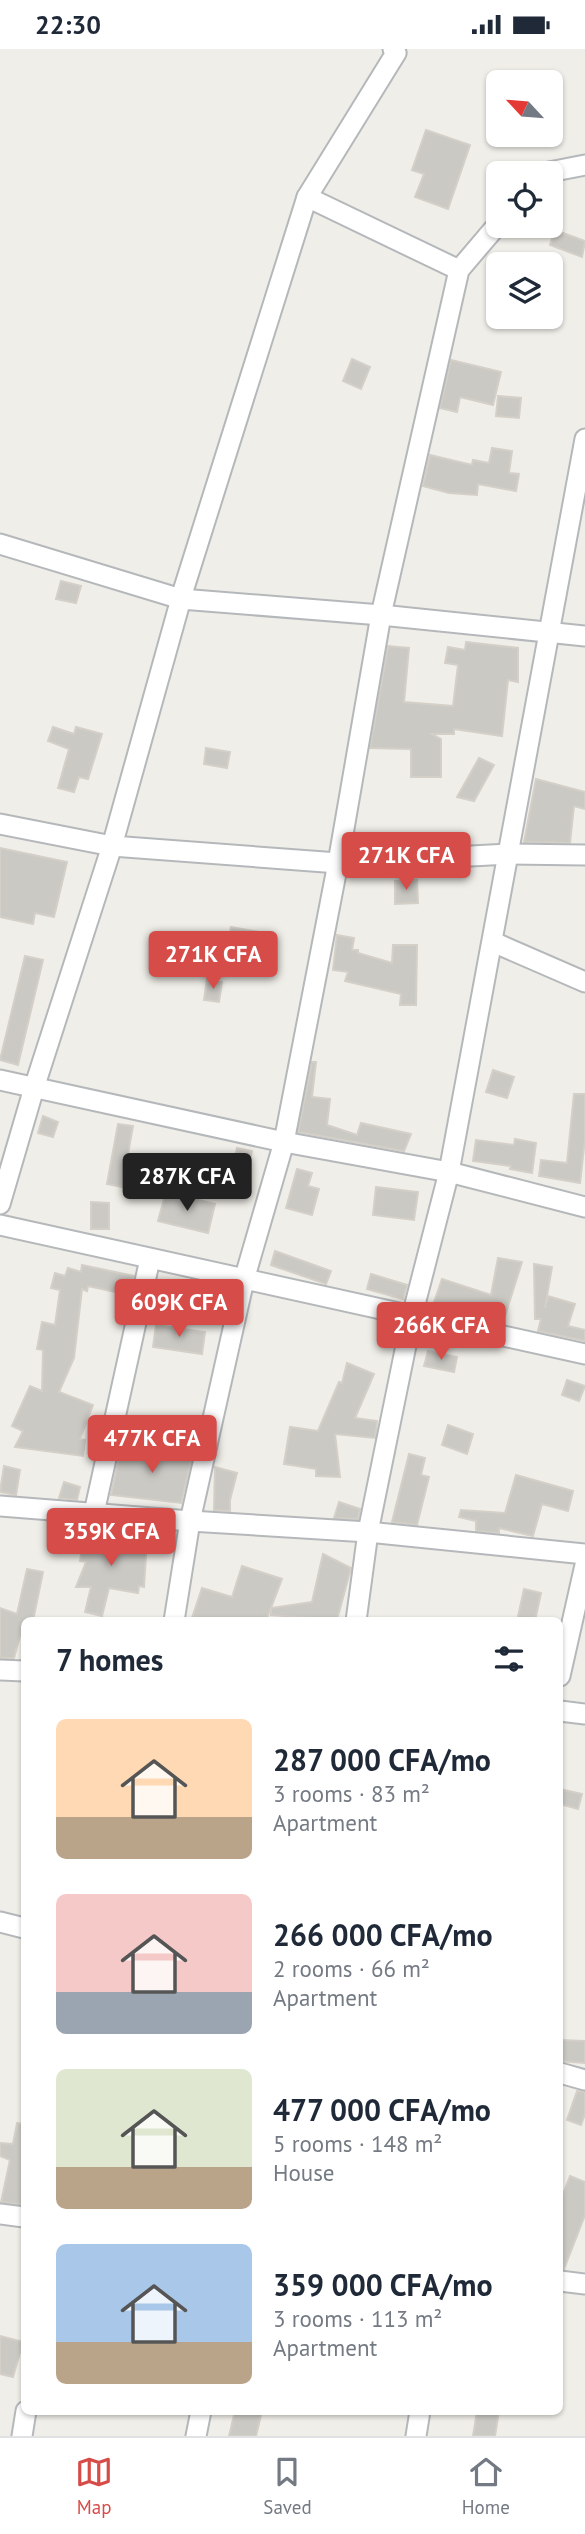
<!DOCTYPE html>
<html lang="en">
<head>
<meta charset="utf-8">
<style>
	:root { --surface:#fff; --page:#f6f6f7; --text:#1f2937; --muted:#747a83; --line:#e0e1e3; --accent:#d64c48 }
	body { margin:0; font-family:"PT Sans",sans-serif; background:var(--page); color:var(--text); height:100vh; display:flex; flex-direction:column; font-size:26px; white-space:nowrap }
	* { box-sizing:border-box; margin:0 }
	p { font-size:23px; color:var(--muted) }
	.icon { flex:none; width:38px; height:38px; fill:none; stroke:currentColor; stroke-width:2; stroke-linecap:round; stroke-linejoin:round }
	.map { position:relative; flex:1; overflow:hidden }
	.details { position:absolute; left:21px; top:1568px; width:542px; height:798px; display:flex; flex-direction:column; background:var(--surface); border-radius:10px; box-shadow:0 2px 5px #0004 }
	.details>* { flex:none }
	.needle { width:46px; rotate:296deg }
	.tools { position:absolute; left:486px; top:21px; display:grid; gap:14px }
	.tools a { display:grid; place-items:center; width:77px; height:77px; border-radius:10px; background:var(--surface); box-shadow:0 2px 5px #0004; font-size:35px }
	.price { position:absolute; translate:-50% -60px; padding:0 16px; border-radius:7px; background:var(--accent); color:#fff; font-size:23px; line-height:46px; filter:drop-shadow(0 2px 4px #0008) }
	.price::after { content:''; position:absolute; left:50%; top:42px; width:21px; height:16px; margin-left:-10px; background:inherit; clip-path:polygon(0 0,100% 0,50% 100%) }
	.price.selected { background:#222; color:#fff }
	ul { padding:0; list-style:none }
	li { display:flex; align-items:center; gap:21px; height:175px; padding:0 35px }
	li span { display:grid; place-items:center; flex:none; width:196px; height:140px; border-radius:10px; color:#555 }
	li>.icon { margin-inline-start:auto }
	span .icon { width:84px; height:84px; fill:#fffc; stroke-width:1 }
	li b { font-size:30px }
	h2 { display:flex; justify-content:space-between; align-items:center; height:84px; padding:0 35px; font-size:30px }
	.status { display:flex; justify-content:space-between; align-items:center; height:49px; padding:0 35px; background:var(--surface); direction:ltr }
	.status svg { height:19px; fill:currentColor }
	.dock { display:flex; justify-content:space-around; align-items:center; height:98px; border-top:2px solid var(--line); background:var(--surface); font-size:19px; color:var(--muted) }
	.dock a { display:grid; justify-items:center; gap:4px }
	.dock .selected { color:var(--accent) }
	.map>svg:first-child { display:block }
	.building { fill:#cbc9c4; stroke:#d4cfc7; stroke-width:2 }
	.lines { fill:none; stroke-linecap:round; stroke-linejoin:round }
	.minor-casing { stroke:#b5b8bb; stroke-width:23 }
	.minor { stroke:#fff; stroke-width:19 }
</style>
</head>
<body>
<div class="status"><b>22:30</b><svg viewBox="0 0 49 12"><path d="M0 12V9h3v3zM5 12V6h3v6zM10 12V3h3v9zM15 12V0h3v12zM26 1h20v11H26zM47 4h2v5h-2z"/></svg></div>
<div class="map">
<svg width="585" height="2387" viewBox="0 0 585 2387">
	<rect width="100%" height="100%" fill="#f0eee8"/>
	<g class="building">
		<path d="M426,81l44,15 -22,64 -33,-12 9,-23 -12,-4z"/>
		<path d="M555,181l30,11 -3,16 -32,-12z"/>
		<path d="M352,310l18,8 -9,22 -18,-8z"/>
		<path d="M451,311l50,12 -8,33 -33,-8 -3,15 -17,-4z"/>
		<path d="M498,347l23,2 -2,20 -23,-2z"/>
		<path d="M492,399l20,3 -3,22 10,1 -3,17 -38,-7 -1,11 -28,-2 -26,-7 7,-31 42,10 1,-5 16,3z"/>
		<path d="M61,532l20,5 -5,17 -20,-4z"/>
		<path d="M466,593l52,6v34l-10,-2 -6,56 -48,-7v5h-22l9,5v38h-30v-28l-41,-1 18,-102 21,2 -5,54 49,4 5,-41 -13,-2 3,-16 17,3z"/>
		<path d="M53,678l21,7 2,-7 26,7 -14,45 -9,-2 -5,15 -16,-4 11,-39 -21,-8z"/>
		<path d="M206,699l24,4 -3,16 -23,-4z"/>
		<path d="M479,709l15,7 -20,36 -17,-4z"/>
		<path d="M536,730l49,13v17l-11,-3 -4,37 -46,-1z"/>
		<path d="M0,799l67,14 -13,55 -19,-4 -2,11 -33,-7z"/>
		<path d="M417,831l1,23 -23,1v-23z"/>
		<path d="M231,878l39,7 -4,22 -39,-7z"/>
		<path d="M337,886l17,3 -2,12h6v3l34,10 1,-18h24l-1,60h-16l1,-11 -56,-13 3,-9 -15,-2z"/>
		<path d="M25,907l18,4 -25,105 -18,-5z"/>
		<path d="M207,930l15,3 -3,20 -15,-2z"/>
		<path d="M312,1013h4l-4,35 18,2 -3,26 30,10 4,-12 50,11 -7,17 -106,-19z"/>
		<path d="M493,1021l21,7 -7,21 -21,-6z"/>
		<path d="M574,1045h11v45l-5,44 -41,-7 2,-16 26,3z"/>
		<path d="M43,1067l15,6 -5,15 -15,-4z"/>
		<path d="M118,1075l15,2 -11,61 -15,-3z"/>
		<path d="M515,1090l21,4 -4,30 -22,-4 1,-3 -38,-5 3,-21 38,5z"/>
		<path d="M237,1099l15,3 -8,36 -15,-3z"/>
		<path d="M297,1120l15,4 -4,13 11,3 -7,26 -26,-7z"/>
		<path d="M376,1138l42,5 -4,28 -41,-5z"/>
		<path d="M166,1143l49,12 -7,29 -50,-12z"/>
		<path d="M91,1153l18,1v26h-18z"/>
		<path d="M275,1202l56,20 -5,13 -55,-19z"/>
		<path d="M498,1209l24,4 -17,54 -32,-10 -4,10 -37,-8 10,-29 49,16z"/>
		<path d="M534,1215l18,3 -7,41 3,-12 27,8 -7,22 17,4v11l-47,-10 3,-12h-6z"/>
		<path d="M82,1216l52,11 -5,19 -41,-9 -1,5 -5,-2 -8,69 -15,34 34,13 -13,34 5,1 -2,16 -68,-9 8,-16 -11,-5 18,-40 12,5 1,-41 -6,-1 5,-27 13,3 5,-35 -9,-2 4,-15 10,3 3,-8 13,4z"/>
		<path d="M371,1225l36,11 -4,14 -36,-10z"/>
		<path d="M156,1276l49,7 -3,22 -49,-7z"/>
		<path d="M428,1302l29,6 -3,15 -30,-6z"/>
		<path d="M347,1314l27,11 -19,44 22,3 -2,17 -40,-4 5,43 -24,-1v-7l-32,-5 6,-37 28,4 21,-49 3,1z"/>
		<path d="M567,1331l18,6 -6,15 -17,-6z"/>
		<path d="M448,1376l25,9 -6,20 -25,-9z"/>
		<path d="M121,1399l35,4 37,1 -12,50 -70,-8z"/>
		<path d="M409,1405l16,4 -4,17 8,2 -12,48 -25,-3z"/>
		<path d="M4,1417l16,4 -4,25 -16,-3z"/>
		<path d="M215,1418l22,6 -7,27v11l-16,-1z"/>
		<path d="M516,1426l57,16 -5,20 -26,-7 -9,32 -34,-8v5l-23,-2v-10l-17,-4 2,-7 44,3z"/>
		<path d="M64,1433l16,5 -3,13 -18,-2z"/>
		<path d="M339,1453l21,7 -2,10 -24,-1z"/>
		<path d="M85,1483l41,8 1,-3 20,1 -3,49 -5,-1 -1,7 -29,-5 -7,28 -17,-4 6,-25h-15l10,-25 -6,-1z"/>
		<path d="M323,1505l28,14 -14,52 -66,-5v-7l41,-6z"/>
		<path d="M242,1517l40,13 -16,42h-75l11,-33 30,9z"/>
		<path d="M27,1520l16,3 -10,49h-9l-10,37h-14v-50l17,6z"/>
		<path d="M524,1540l17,4 -6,28h-18z"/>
		<path d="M560,1740l22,5 -4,15 -18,-5z"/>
		<path d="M560,1991l25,1v22l-25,-2z"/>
		<path d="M577,2042l8,1v22l-4,11 -14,-5z"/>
		<path d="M17,2074l7,1v81l-23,-3 9,-42 -10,-4v-13l13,1z"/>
		<path d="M570,2127l15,6v33l-21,54h-4v-67z"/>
		<path d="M0,2287l23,6 -10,35 -13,-3z"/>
		<path d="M235,2362h27l-6,25h-27z"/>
		<path d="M477,2362h22l-4,25h-22z"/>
	</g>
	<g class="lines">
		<g class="minor-casing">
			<g id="minor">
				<path d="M544,124l41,-8"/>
				<path d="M307,148l152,73"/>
				<path d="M0,495l181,55 200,16 204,21"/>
				<path d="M0,775l112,22 226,17 171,-9 76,1"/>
				<path d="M493,893l92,40"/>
				<path d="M0,1031l284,62 165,30 136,35"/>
				<path d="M0,1155l34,-116 78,-242 72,-258 123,-391 89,-144 -3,-4"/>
				<path d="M0,1176l585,129"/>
				<path d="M0,1457l190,15 178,11 217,22"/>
				<path d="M94,1464l56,-254"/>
				<path d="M174,1572l16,-100 54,-241 40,-138 54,-279 43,-248 78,-345 40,-47"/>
				<path d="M356,1572l12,-89 44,-216 37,-144 136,-733"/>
				<path d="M0,1621l24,1"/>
				<path d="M560,1627l25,-111"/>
				<path d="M560,1662l25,3"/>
				<path d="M0,1873l24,6"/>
				<path d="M560,2024l25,7"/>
				<path d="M0,2165l24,3"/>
				<path d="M560,2232l25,3"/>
				<path d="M22,2387l4,-25"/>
				<path d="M196,2387l5,-25"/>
				<path d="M416,2387l4,-25"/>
			</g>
		</g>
		<use href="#minor" class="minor"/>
	</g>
</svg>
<div class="tools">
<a><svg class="needle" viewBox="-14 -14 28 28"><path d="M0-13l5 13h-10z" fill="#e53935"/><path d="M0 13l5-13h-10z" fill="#747a83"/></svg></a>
<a><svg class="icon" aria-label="locate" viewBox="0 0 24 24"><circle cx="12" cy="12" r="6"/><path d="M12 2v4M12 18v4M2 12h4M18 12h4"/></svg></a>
<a><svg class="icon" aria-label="layers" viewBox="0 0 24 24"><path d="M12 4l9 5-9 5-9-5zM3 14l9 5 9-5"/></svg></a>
</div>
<b class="price" style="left:406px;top:843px">271K CFA</b>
<b class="price" style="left:213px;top:942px">271K CFA</b>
<b class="price selected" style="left:187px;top:1164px">287K CFA</b>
<b class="price" style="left:179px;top:1290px">609K CFA</b>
<b class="price" style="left:441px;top:1313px">266K CFA</b>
<b class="price" style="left:152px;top:1426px">477K CFA</b>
<b class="price" style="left:111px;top:1519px">359K CFA</b>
<section class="details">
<h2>7 homes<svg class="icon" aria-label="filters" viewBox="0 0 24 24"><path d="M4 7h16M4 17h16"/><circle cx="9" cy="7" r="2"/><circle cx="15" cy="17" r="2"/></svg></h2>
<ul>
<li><span style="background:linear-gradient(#ffd9b3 70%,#b9a48a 0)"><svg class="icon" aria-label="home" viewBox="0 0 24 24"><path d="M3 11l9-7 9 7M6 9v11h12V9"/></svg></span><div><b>287 000 CFA/mo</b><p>3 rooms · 83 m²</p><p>Apartment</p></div></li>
<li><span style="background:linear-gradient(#f6c9c9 70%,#9aa5b1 0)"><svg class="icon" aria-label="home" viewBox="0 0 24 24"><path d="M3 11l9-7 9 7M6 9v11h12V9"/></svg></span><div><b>266 000 CFA/mo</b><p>2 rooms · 66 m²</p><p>Apartment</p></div></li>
<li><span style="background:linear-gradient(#dfe7d0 70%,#b9a48a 0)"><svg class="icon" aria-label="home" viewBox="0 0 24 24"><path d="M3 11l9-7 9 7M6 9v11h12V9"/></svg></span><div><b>477 000 CFA/mo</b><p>5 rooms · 148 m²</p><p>House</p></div></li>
<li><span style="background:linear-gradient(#a9c7e8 70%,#b9a48a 0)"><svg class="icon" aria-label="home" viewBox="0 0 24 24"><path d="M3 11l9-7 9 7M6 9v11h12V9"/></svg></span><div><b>359 000 CFA/mo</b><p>3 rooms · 113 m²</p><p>Apartment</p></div></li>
</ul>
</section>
</div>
<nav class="dock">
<a class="selected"><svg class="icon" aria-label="map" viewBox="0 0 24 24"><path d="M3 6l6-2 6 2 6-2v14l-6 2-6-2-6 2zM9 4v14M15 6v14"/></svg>Map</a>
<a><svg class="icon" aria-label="saved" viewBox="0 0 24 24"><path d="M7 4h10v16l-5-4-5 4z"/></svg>Saved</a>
<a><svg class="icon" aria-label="home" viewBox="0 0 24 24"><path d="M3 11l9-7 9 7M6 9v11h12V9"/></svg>Home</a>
</nav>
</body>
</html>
